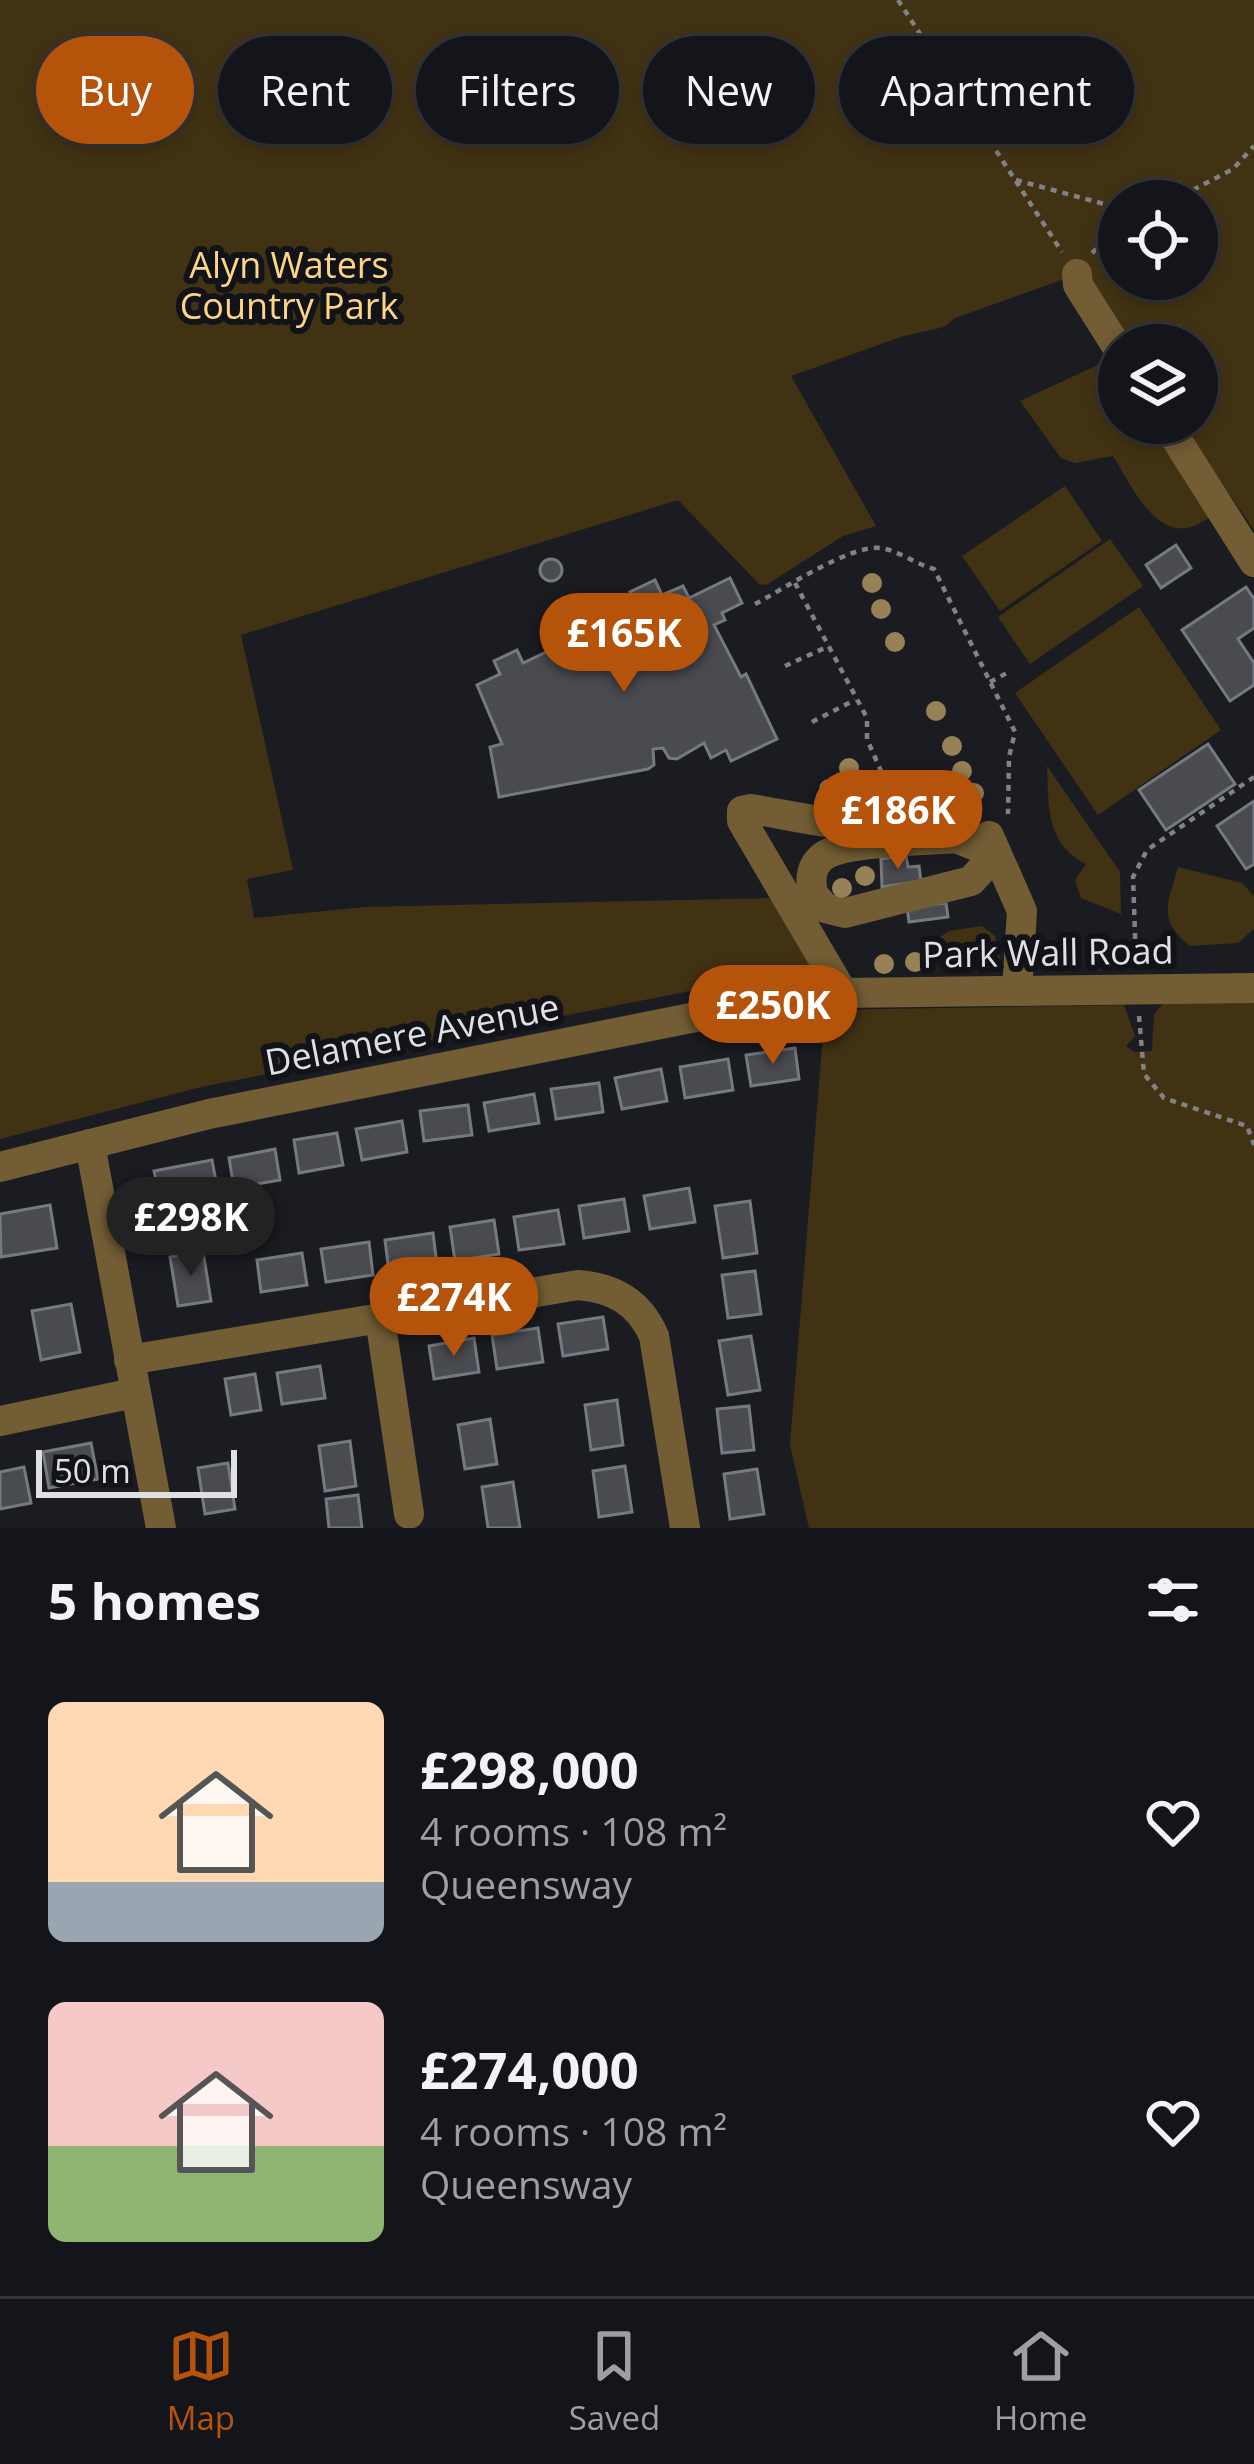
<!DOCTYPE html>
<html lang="en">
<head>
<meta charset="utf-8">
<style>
	:root { --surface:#14151a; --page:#1d1e23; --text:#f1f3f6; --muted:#9d9fa2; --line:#333439; --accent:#b45309 }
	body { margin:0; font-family:"Open Sans",sans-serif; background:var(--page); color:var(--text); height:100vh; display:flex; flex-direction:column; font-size:45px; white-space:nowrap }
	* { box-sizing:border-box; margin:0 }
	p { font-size:39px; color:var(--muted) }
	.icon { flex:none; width:66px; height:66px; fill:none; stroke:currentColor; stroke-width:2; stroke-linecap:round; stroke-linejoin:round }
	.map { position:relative; height:1528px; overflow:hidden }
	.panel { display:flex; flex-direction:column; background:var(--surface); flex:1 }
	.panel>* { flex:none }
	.hud { position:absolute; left:36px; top:36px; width:1182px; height:108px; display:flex; gap:24px }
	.fabs { position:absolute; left:1098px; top:180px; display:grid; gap:24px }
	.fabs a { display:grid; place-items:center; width:120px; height:120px; border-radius:50%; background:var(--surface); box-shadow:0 6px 18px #0003,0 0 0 3px var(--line); font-size:60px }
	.scale { position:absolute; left:36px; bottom:30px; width:201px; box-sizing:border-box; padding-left:12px; border:6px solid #dfe0e4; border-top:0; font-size:33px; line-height:42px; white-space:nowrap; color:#dfe0e4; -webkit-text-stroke:9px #121319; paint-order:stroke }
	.price { position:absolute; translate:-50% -102px; padding:0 27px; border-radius:42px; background:var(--accent); color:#fff; font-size:39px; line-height:78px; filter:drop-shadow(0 3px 6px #0008) }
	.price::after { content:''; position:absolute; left:50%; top:72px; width:36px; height:27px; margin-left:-18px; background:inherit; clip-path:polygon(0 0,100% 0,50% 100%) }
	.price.active { background:#222; color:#fff }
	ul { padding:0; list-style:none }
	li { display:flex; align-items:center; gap:36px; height:300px; padding:0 48px }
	li span { display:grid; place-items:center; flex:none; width:336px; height:240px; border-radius:18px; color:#555 }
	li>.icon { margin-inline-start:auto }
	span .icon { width:144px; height:144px; fill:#fffc; stroke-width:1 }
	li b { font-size:51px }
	h2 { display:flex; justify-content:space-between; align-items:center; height:144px; padding:0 48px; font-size:51px }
	.chip { padding:0 42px; border-radius:54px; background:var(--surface); box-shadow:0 6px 18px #0003,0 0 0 3px var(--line); font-size:42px; line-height:108px }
	.chip.active { background:var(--accent); color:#fff }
	.dock { display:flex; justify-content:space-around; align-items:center; height:168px; border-top:3px solid var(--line); background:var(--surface); font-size:33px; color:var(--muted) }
	.dock a { display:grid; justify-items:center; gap:6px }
	.dock .active { color:var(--accent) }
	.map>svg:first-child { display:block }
	.green { fill:#423214; fill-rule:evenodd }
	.building { fill:#494b51; stroke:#777980; stroke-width:3 }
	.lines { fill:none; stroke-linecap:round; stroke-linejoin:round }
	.path { stroke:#818287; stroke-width:4.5; stroke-dasharray:6 6; stroke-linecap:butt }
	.minor { stroke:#725d34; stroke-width:30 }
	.tree { fill:#988157 }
	.labels { text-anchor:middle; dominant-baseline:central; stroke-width:12; stroke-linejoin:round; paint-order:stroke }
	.park-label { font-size:36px; fill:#ffd482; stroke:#121319 }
	.street-label { font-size:36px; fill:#dfe0e4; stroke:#121319 }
</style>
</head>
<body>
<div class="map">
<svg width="1254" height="1528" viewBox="0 0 1254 1528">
	<rect width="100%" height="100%" fill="#1b1c22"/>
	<g class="green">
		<path d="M0,0h1254v530l-74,-107h17v-78h-71l-50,-70 -121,43 -11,9 -40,9 -113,40 85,150 -33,10 -77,49 -7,-1 -81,-84 -437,135 52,235 -46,9 7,39 111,-11 408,-9 40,69 -612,120 -201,52zM1119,201h78v78h-78z"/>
		<path d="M1113,358l6,8v57h37l59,92c-8,4 -19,11 -27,13 -37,6 -58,-46 -75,-72l-38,7 -14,-5 -41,-57z"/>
		<path d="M1065,486l37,55 -102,70 -38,-55z"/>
		<path d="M1110,539l33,47 -113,78 -32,-47z"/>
		<path d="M1139,607l82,123 -123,85 -83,-122z"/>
		<path d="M1047,766l73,106 1,42 -40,-16 -6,-18 11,-16c-41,-21 -37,-57 -39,-98z"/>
		<path d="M1178,867l64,16 12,13v33l-16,14 -48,3c-33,-27 -22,-42 -12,-79z"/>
		<path d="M982,926l13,10 5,23 -70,2v-17l19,-13z"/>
		<path d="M1254,1001v527h-445l-19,-83 35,-435 299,-5 11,31 -9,10 8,6 18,-1 2,-37 9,-10z"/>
	</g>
	<g class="building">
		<path d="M1176,545l15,23 -30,20 -15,-23z"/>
		<circle cx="551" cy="570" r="11"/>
		<path d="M730,578l12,25 -20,10 3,7 -11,5 27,52 5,-3 31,65 -46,22 -5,-11 -15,8 -7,-15 -27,16 -8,-1 -6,-10 -10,1 1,16 -6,4 -149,28 -9,-50 12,-3 -25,-59 23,-11 -6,-13 23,-11 6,13 44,-21 -8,-16 27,-13 7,16 45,-21 -8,-16 25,-12 7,15 21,-9 6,12z"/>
		<path d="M1246,587l8,12v29l-16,11 16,24v22l-24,16 -48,-71z"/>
		<path d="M1208,744l27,40 -69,46 -27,-40z"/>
		<path d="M1254,801v63l-8,5 -29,-43z"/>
		<path d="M906,855l2,12 11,-1 2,15 -39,6 -1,-28z"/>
		<path d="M946,903l2,14 -39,5 -2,-15z"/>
		<path d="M795,1048l4,31 -48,7 -5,-31z"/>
		<path d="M728,1059l5,31 -48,8 -5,-31z"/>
		<path d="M661,1069l6,32 -45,8 -7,-31z"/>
		<path d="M599,1083l4,29 -47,7 -5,-30z"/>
		<path d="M534,1094l5,29 -50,8 -5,-28z"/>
		<path d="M468,1105l4,30 -48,6 -4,-30z"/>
		<path d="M402,1121l5,31 -45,8 -6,-31z"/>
		<path d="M337,1133l6,32 -44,8 -5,-33z"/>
		<path d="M275,1149l5,31 -46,8 -5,-30z"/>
		<path d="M212,1160l8,42 -57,11 -9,-42z"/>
		<path d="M689,1188l6,34 -45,7 -6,-33z"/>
		<path d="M624,1199l5,32 -45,7 -5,-32z"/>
		<path d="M750,1201l7,52 -34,5 -8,-52z"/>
		<path d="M50,1205l7,43 -56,9 -1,-43z"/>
		<path d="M558,1210l6,34 -45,6 -5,-33z"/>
		<path d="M494,1220l5,34 -44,7 -5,-34z"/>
		<path d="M433,1233l4,32 -48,7 -4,-32z"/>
		<path d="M369,1242l4,33 -47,7 -5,-33z"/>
		<path d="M203,1251l8,50 -33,5 -8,-49z"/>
		<path d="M302,1253l5,32 -46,7 -4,-32z"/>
		<path d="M755,1271l6,43 -33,4 -6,-43z"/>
		<path d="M71,1304l9,48 -39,8 -9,-49z"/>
		<path d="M603,1317l5,32 -45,7 -5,-32z"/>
		<path d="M538,1328l5,34 -46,7 -5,-34z"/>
		<path d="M751,1336l9,54 -32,5 -9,-54z"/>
		<path d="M474,1338l5,34 -45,7 -5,-33z"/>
		<path d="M320,1366l5,32 -43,6 -5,-31z"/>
		<path d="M255,1374l6,36 -30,5 -6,-36z"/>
		<path d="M617,1400l6,45 -32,5 -6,-45z"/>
		<path d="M749,1406l5,44 -32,3 -5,-44z"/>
		<path d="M490,1419l7,45 -32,5 -7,-44z"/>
		<path d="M350,1441l6,45 -31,5 -6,-45z"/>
		<path d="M91,1443l7,36 -49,9 -6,-36z"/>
		<path d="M228,1463l7,46 -30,5 -7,-46z"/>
		<path d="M625,1466l7,46 -33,5 -6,-46z"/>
		<path d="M24,1467l7,36 -31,6v-37z"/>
		<path d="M757,1469l7,45 -34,5 -6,-45z"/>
		<path d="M513,1482l7,46h-32l-6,-41z"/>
		<path d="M358,1495l4,33h-33l-3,-29z"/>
	</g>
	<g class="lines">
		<g class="path">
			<path d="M898,0l164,252"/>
			<path d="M1016,180l103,28"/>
			<path d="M1172,201l61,-32 21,-23"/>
			<path d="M1092,253l27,-24"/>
			<path d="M795,583l72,135v21l17,39 34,10"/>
			<path d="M755,604c29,-15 94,-59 125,-56 18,2 35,16 54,21l81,163 -6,25 -1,57"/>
			<path d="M785,666l44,-20"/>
			<path d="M990,682l17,-9"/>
			<path d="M812,722l43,-22"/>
			<path d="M1136,963l-3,-86 14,-27 107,-73"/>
			<path d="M1139,1016l5,58 20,24 83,28 7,19"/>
		</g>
		<g class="minor">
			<path d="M1077,274l1,11 41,65"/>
			<path d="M1166,423l88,139"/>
			<path d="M989,836l33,75 -5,80"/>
			<path d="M956,838l40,16 -25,27 -126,32 -20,-5 -12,-14c-3,-13 -3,-26 8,-36 19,-18 106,-17 135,-20z"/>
			<path d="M843,993l-101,-172v-10l9,-2c57,9 143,34 193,-2"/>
			<path d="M90,1144l71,384"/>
			<path d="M0,1167l209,-53 542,-108 92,-13 411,-5"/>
			<path d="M380,1318l29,196"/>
			<path d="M129,1360l449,-75c36,3 61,17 76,51l31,192"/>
			<path d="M0,1421l134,-28"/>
		</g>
	</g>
	<g class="tree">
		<circle cx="872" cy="583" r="10"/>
		<circle cx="881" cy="609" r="10"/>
		<circle cx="895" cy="642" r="10"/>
		<circle cx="936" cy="711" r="10"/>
		<circle cx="952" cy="746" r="10"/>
		<circle cx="849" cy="768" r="10"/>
		<circle cx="962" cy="771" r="10"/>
		<circle cx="829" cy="789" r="10"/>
		<circle cx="887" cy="793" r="10"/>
		<circle cx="974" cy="793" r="10"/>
		<circle cx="865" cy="876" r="10"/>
		<circle cx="842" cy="888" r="10"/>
		<circle cx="915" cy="962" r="10"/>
		<circle cx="884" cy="964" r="10"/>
	</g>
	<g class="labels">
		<g class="park-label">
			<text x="289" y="264">Alyn Waters<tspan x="289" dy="41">Country Park</tspan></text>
		</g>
		<g class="street-label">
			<text transform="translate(1048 952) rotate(-1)">Park Wall Road</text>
			<text transform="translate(412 1034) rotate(-11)">Delamere Avenue</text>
		</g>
	</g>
</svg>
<div class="fabs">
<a><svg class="icon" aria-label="locate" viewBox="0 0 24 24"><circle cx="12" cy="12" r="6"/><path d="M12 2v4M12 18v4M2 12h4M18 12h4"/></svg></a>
<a><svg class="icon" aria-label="layers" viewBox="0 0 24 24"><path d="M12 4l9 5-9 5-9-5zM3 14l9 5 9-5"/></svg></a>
</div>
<div class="scale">50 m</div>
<b class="price" style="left:624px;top:695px">£165K</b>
<b class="price" style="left:898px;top:872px">£186K</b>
<b class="price" style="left:773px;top:1067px">£250K</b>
<b class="price active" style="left:191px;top:1279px">£298K</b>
<b class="price" style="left:454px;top:1359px">£274K</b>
<div class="hud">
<a class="chip active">Buy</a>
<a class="chip">Rent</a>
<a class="chip">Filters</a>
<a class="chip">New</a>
<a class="chip">Apartment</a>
</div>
</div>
<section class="panel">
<h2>5 homes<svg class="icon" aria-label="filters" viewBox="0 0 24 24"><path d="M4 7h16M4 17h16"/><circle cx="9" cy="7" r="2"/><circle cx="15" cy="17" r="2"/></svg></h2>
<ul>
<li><span style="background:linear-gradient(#ffd9b3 75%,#9aa5b1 0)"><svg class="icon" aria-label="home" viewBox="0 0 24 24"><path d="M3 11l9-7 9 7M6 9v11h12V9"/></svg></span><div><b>£298,000</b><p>4 rooms · 108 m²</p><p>Queensway</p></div><svg class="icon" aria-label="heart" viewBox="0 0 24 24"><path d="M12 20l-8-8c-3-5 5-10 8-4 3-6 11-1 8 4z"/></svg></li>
<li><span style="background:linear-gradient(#f6c9c9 60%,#8fb573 0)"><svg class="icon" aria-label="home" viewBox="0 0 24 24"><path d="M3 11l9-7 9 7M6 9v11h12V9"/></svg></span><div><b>£274,000</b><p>4 rooms · 108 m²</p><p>Queensway</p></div><svg class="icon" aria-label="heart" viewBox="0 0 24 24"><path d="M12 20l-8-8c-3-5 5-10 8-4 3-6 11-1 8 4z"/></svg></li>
</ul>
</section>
<nav class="dock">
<a class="active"><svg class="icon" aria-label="map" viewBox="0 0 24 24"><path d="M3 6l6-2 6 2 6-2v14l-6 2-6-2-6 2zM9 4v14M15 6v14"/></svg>Map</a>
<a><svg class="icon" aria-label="saved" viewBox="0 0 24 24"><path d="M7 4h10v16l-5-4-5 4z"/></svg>Saved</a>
<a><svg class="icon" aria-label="home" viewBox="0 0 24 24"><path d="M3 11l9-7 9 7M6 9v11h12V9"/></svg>Home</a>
</nav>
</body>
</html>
